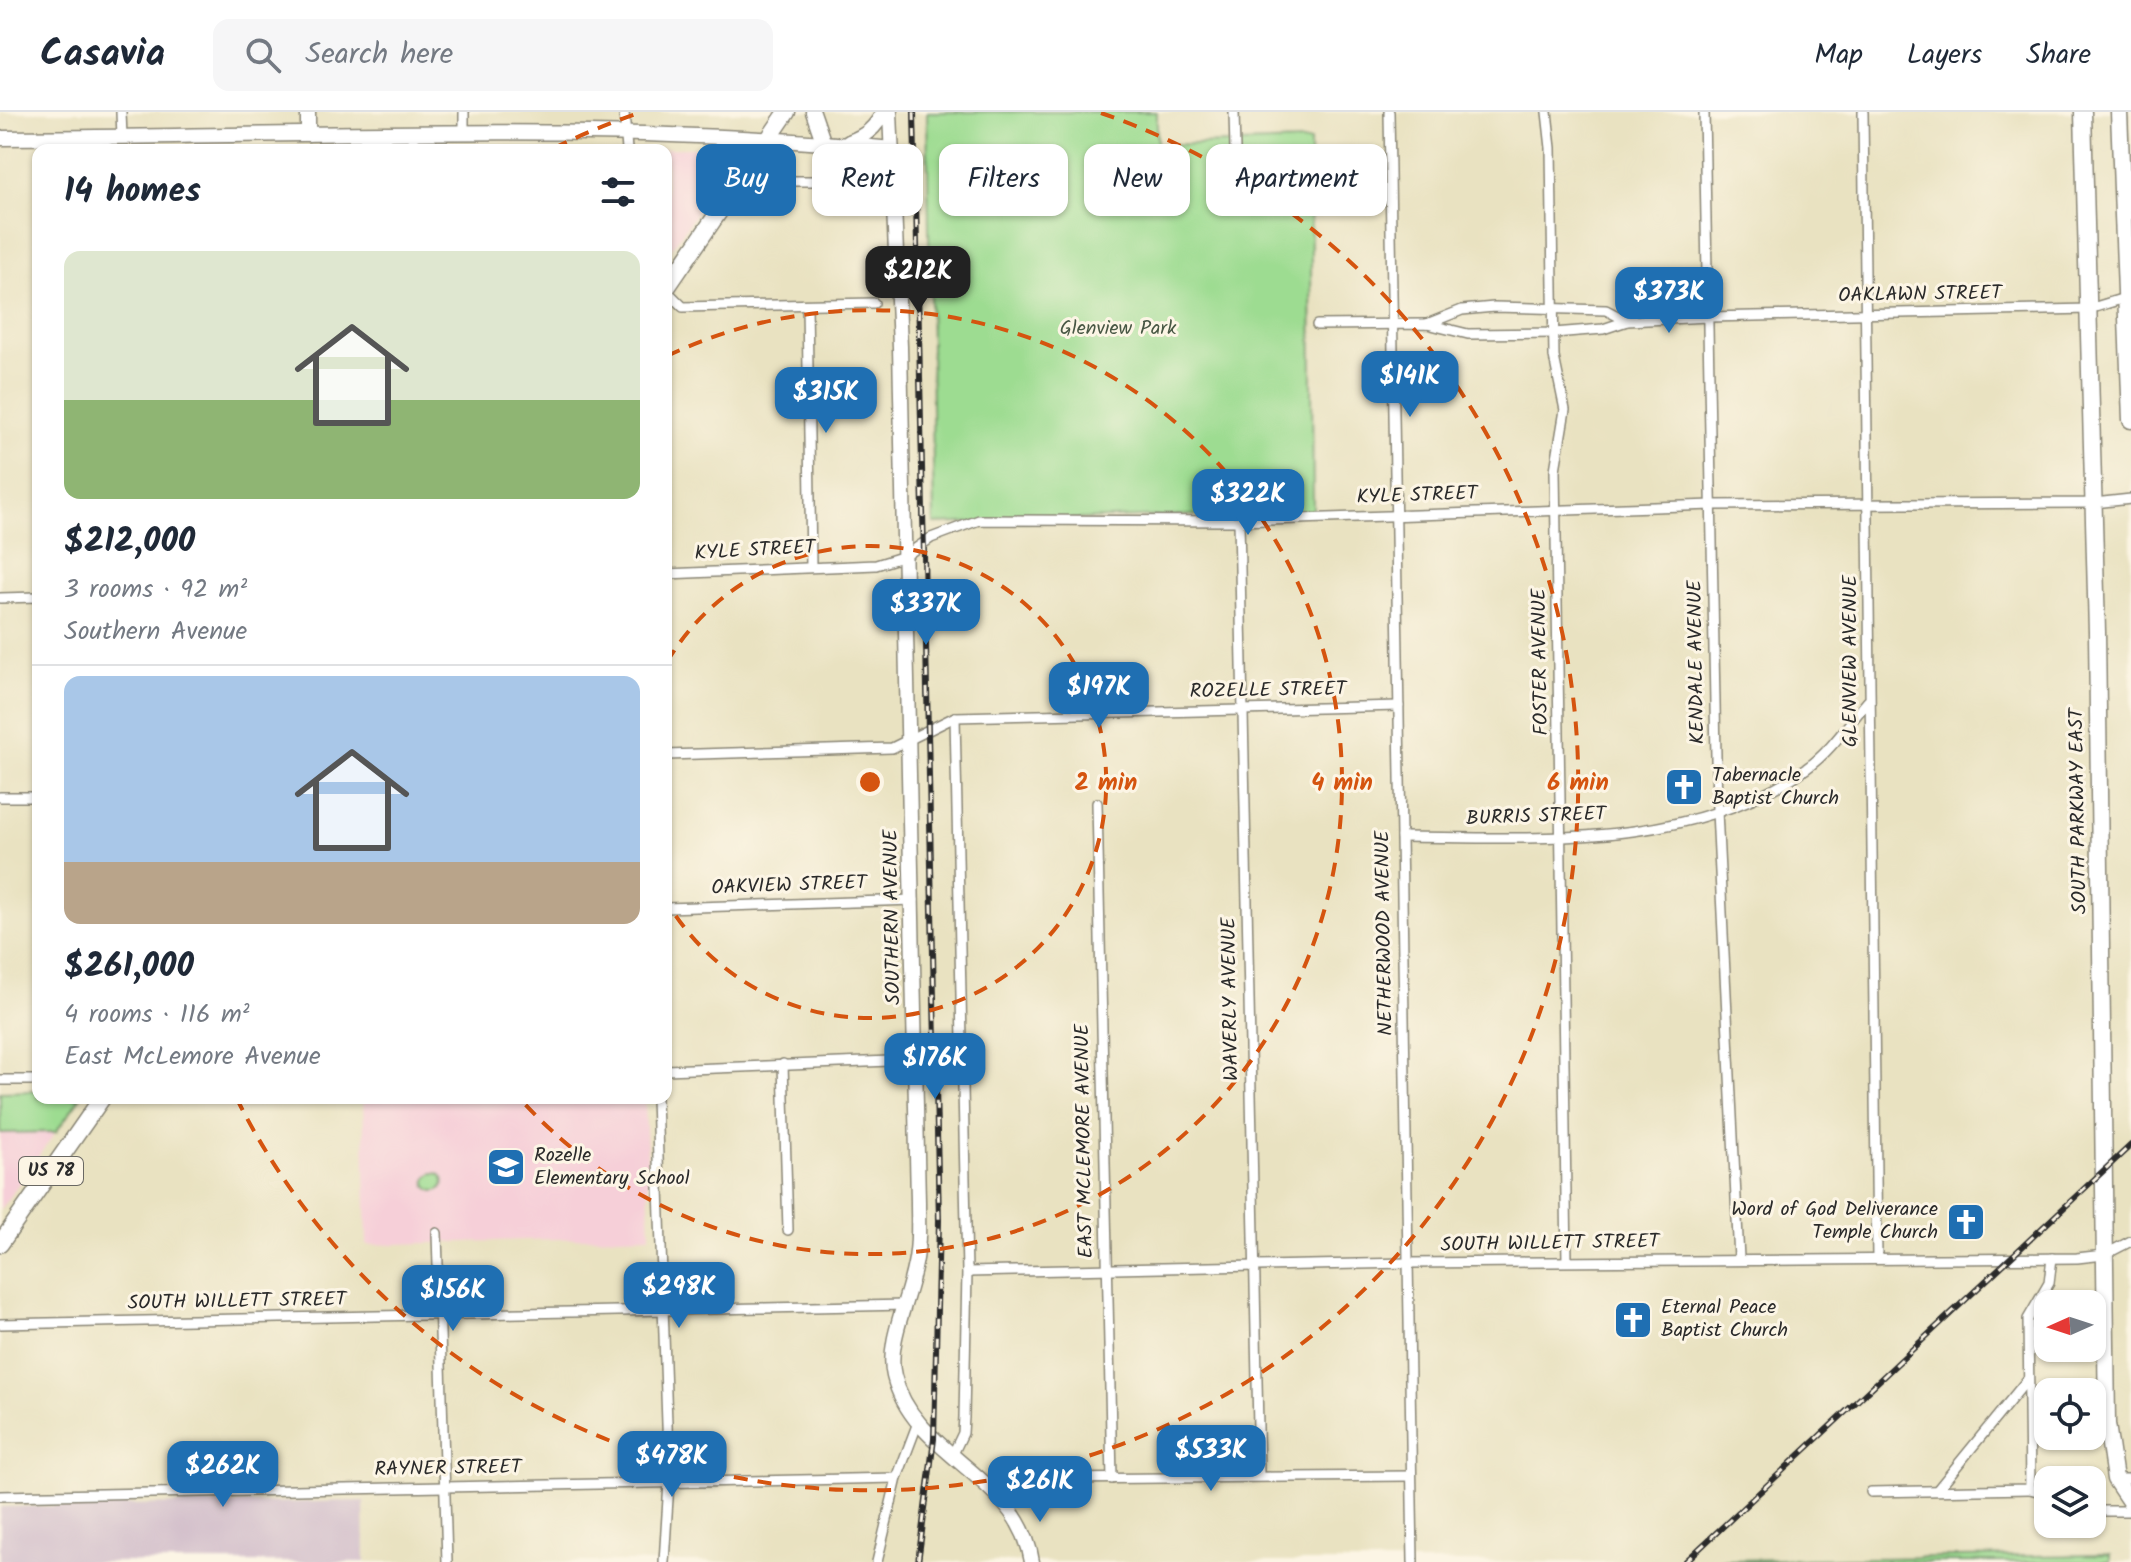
<!DOCTYPE html>
<html lang="en">
<head>
<meta charset="utf-8">
<style>
	:root { --surface:#fff; --page:#f6f6f7; --text:#1f2937; --muted:#747a83; --line:#e0e1e3; --accent:#1f6fb2 }
	body { margin:0; font-family:Kalam,sans-serif; background:var(--page); color:var(--text); height:100vh; display:flex; flex-direction:column; font-size:30px; white-space:nowrap }
	* { box-sizing:border-box; margin:0 }
	p { font-size:26px; color:var(--muted) }
	.icon { flex:none; width:44px; height:44px; fill:none; stroke:currentColor; stroke-width:2; stroke-linecap:round; stroke-linejoin:round }
	.map { position:relative; flex:1; overflow:hidden }
	.side { position:absolute; left:32px; top:32px; width:640px; height:960px; display:flex; flex-direction:column; background:var(--surface); border-radius:16px; box-shadow:0 2px 6px #0004 }
	.side>* { flex:none }
	.hud { position:absolute; left:696px; top:32px; width:760px; height:72px; display:flex; gap:16px }
	.needle { width:52px; rotate:267deg }
	.tools { position:absolute; left:2034px; top:1178px; display:grid; gap:16px }
	.tools a { display:grid; place-items:center; width:72px; height:72px; border-radius:16px; background:var(--surface); box-shadow:0 2px 6px #0004; font-size:40px }
	.price { position:absolute; translate:-50% -68px; padding:0 18px; border-radius:16px; background:var(--accent); color:#fff; font-size:26px; line-height:52px; filter:drop-shadow(0 2px 4px #0008) }
	.price::after { content:''; position:absolute; left:50%; top:48px; width:24px; height:18px; margin-left:-12px; background:inherit; clip-path:polygon(0 0,100% 0,50% 100%) }
	.price.active { background:#222; color:#fff }
	ul { padding:0; list-style:none }
	li { display:grid; align-content:center; gap:16px; height:424px; padding:0 32px }
	li+li { border-top:2px solid var(--line) }
	li span { display:grid; place-items:center; height:248px; border-radius:16px; color:#555 }
	li>.icon { margin-inline-start:auto }
	span .icon { width:144px; height:144px; fill:#fffc; stroke-width:1 }
	li b { font-size:34px }
	h2 { display:flex; justify-content:space-between; align-items:center; height:96px; padding:0 32px; font-size:34px }
	.pill { padding:0 28px; border-radius:16px; background:var(--surface); box-shadow:0 2px 6px #0004; font-size:28px; line-height:72px }
	.pill.active { background:var(--accent); color:#fff }
	header { display:flex; align-items:center; gap:48px; box-sizing:border-box; height:112px; padding:0 40px; background:var(--surface); border-bottom:2px solid var(--line) }
	header strong { font-size:38px }
	nav { display:flex; gap:44px; margin-inline-start:auto; font-size:28px }
	.search { width:560px; height:72px; background:var(--page); display:flex; align-items:center; gap:20px; box-sizing:border-box; padding:0 28px; border-radius:16px; color:var(--muted); font-size:30px }
	.map>svg:first-child { display:block }
	.built { fill:#f6cfd8 }
	.industrial { fill:#d1bdca }
	.green { fill:#9ddc91; stroke:#64845e; stroke-width:2 }
	.lines { fill:none; stroke-linecap:round; stroke-linejoin:round }
	.street-casing { stroke:#8a8676; stroke-width:12 }
	.secondary-casing { stroke:#8a8676; stroke-width:17 }
	.primary-casing { stroke:#8a8676; stroke-width:19 }
	.street { stroke:#fff; stroke-width:9 }
	.secondary { stroke:#fff; stroke-width:14 }
	.primary { stroke:#fff; stroke-width:16 }
	.rail-casing { stroke:#2b2b2b; stroke-width:6 }
	.rail { stroke:#fcf5e5; stroke-width:3; stroke-dasharray:9; stroke-linecap:butt }
	.ring { fill:none; stroke:#d5540f; stroke-width:4; stroke-dasharray:14 10 }
	.labels { text-anchor:middle; dominant-baseline:central; stroke-width:6; stroke-linejoin:round; paint-order:stroke }
	.shield { fill:#fcf5e5; stroke:#6a6863; stroke-width:2 }
	.shield-label { font-size:18px; font-weight:bold; fill:#2b2b2b }
	.street-label { font-size:20px; fill:#2b2b2b; stroke:#fcf5e5 }
	.park-label { font-size:20px; fill:#485744; stroke:#fcf5e5 }
	.poi-label { font-size:20px; fill:#2b2b2b; stroke:#fcf5e5; text-anchor:start }
	.centre { fill:#d5540f; stroke:#fcf5e5; stroke-width:4 }
	.ring-label { font-size:24px; text-anchor:middle; font-weight:bold; fill:#d5540f; stroke:#fcf5e5; stroke-width:6; stroke-linejoin:round; paint-order:stroke }
</style>
</head>
<body>
<header>
<strong>Casavia</strong>
<div class="search"><svg class="icon" aria-label="search" viewBox="0 0 24 24"><circle cx="10" cy="10" r="6"/><path d="M15 15l6 6"/></svg>Search here</div>
<nav><a>Map</a><a>Layers</a><a>Share</a></nav>
</header>
<div class="map">
<svg width="2131" height="1450" viewBox="0 0 2131 1450">
	<rect width="100%" height="100%" fill="#fcf5e5"/>
	<filter id="ink" filterUnits="userSpaceOnUse"><feTurbulence type="fractalNoise" baseFrequency=".0125" numOctaves="2"/><feDisplacementMap in="SourceGraphic" scale="16" xChannelSelector="R" yChannelSelector="G"/><feConvolveMatrix kernelMatrix="1 2 1 2 8 2 1 2 1" color-interpolation-filters="sRGB"/></filter>
	<filter id="wash" filterUnits="userSpaceOnUse"><feTurbulence type="fractalNoise" baseFrequency=".006" numOctaves="4" result="noise"/><feDisplacementMap in="SourceGraphic" scale="32" xChannelSelector="R" yChannelSelector="G"/><feGaussianBlur stdDeviation="1.8" result="paint"/><feColorMatrix in="noise" values="0 0 0 0 0 0 0 0 0 0 0 0 0 0 0 0 0 1.4 0 .05"/><feComposite in="paint" operator="in"/></filter>
	<g filter="url(#wash)">
		<rect width="100%" height="100%" fill="#e9e2c1"/>
		<g class="built">
			<path d="M740,35l1,2 -75,107v-106l-28,-1z"/>
			<path d="M0,979h38v7h42l-80,112z"/>
			<path d="M363,986h282l5,138 -283,9z"/>
		</g>
		<path class="industrial" d="M364,1389l1,61h-365v-55z"/>
		<g class="green">
			<path d="M927,0h230v33l153,-4 3,370 -379,13z"/>
			<path d="M38,979v7h42l-24,34 -56,1v-41z"/>
			<circle cx="435" cy="1070" r="9"/>
			<path d="M2110,1443v7h-391l2,-2z"/>
		</g>
	</g>
	<g filter="url(#ink)">
		<g class="lines">
			<g class="street-casing">
				<g id="street">
					<path d="M121,0l1,25"/>
					<path d="M464,0v21"/>
					<path d="M624,0l3,38"/>
					<path d="M1234,0l1,39"/>
					<path d="M1389,0l24,1450"/>
					<path d="M1547,0l4,36 3,209 11,53 -10,60 12,791"/>
					<path d="M1704,0l13,699 22,448"/>
					<path d="M1863,0l14,1146"/>
					<path d="M413,38v-16"/>
					<path d="M740,69h123"/>
					<path d="M666,178l17,17 191,-4"/>
					<path d="M807,193l4,261"/>
					<path d="M1427,212l35,-14 32,-3 112,3 21,11"/>
					<path d="M1317,213l110,-1 41,10 86,-1 49,-4 24,-8 81,-4 381,-8 39,-12"/>
					<path d="M1239,409l20,955"/>
					<path d="M666,462l210,-9 29,-9 26,-18 48,-18 260,1 474,-16 381,-2 37,-4"/>
					<path d="M0,486l38,-1"/>
					<path d="M666,643l226,-7 63,-31 444,-11"/>
					<path d="M0,685h38"/>
					<path d="M1097,691l15,676"/>
					<path d="M1401,725c135,1 290,13 406,-69 24,-17 42,-45 61,-67"/>
					<path d="M666,796l248,-8"/>
					<path d="M783,952l5,166"/>
					<path d="M666,958l249,-10"/>
					<path d="M0,968h38"/>
					<path d="M656,986l13,385 -5,79"/>
					<path d="M437,1121l10,329"/>
					<path d="M967,1160l441,-9 669,-5 27,-3 27,-14"/>
					<path d="M0,1212l906,-19"/>
					<path d="M953,1342l10,-21 1,-16 3,-145 -12,-555"/>
					<path d="M2115,1367h16"/>
					<path d="M1938,1377l89,-109"/>
					<path d="M2030,1377l18,5"/>
					<path d="M1871,1380l159,-3 -2,-170 21,-36 3,-25"/>
					<path d="M0,1384l897,-18"/>
					<path d="M1006,1390l26,-18 24,-5 355,-3"/>
					<path d="M2092,1399h39"/>
					<path d="M877,1450l20,-84 20,-53"/>
				</g>
			</g>
			<g class="secondary-casing">
				<g id="secondary">
					<path d="M308,0v22"/>
					<path d="M813,0l10,29"/>
					<path d="M890,0l10,235 18,855c0,17 1,33 -1,49 -3,39 -32,89 -23,125 20,81 125,99 138,186"/>
					<path d="M0,26c297,-1 596,-18 892,11"/>
					<path d="M849,30c16,-6 27,-14 34,-30"/>
				</g>
			</g>
			<g class="primary-casing">
				<g id="primary">
					<path d="M2083,0l14,520 10,792 8,55 16,24"/>
					<path d="M2119,0l12,308"/>
					<path d="M666,177l121,-177"/>
					<path d="M0,1132l102,-146"/>
				</g>
			</g>
			<use href="#street" class="street"/>
			<use href="#secondary" class="secondary"/>
			<use href="#primary" class="primary"/>
			<g class="rail-casing">
				<g id="rail">
					<path d="M914,0l25,1108 -5,219 -16,123"/>
					<path d="M1685,1450l446,-417"/>
				</g>
			</g>
			<use href="#rail" class="rail"/>
		</g>
	</g>
	<g class="ring">
		<path d="M667 550A236 236 0 1 1 667 790"/>
		<path d="M667 244A472 472 0 1 1 522 989"/>
		<path d="M554 36A708 708 0 0 1 639 1M1101 1A708 708 0 1 1 239 991"/>
	</g>
	<defs>
		<g id="church-square" transform="scale(2)"><rect x="-9" y="-9" width="18" height="18" rx="4" fill="#1f6fb2" stroke="#fcf5e5"/><path d="M-1.2-6h2.4v3.5h3.3v2.4h-3.3V6h-2.4V-.1h-3.3v-2.4h3.3Z" fill="#fff"/></g>
		<g id="school-square" transform="scale(2)"><rect x="-9" y="-9" width="18" height="18" rx="4" fill="#1f6fb2" stroke="#fcf5e5"/><path d="M0-5L7-2L0 1L-7-2ZM-4 1L0 2.5L4 1V4Q0 6-4 4Z" fill="#fff"/></g>
	</defs>
	<g fill-rule="evenodd">
		<use href="#church-square" x="1684" y="675"/>
		<use href="#school-square" x="506" y="1055"/>
		<use href="#church-square" x="1966" y="1110"/>
		<use href="#church-square" x="1633" y="1208"/>
	</g>
	<g class="labels">
		<rect class="shield" x="19" y="1045" width="64" height="28" rx="6"/>
		<g class="shield-label">
			<text x="51" y="1059">US 78</text>
		</g>
		<g class="street-label">
			<text transform="translate(1920 183) rotate(-1)">OAKLAWN STREET</text>
			<text transform="translate(1417 384) rotate(-2)">KYLE STREET</text>
			<text transform="translate(755 439) rotate(-3)">KYLE STREET</text>
			<text transform="translate(1851 549) rotate(-90)">GLENVIEW AVENUE</text>
			<text transform="translate(1541 550) rotate(-91)">FOSTER AVENUE</text>
			<text transform="translate(1697 550) rotate(-91)">KENDALE AVENUE</text>
			<text transform="translate(1268 579) rotate(-1)">ROZELLE STREET</text>
			<text transform="translate(2079 699) rotate(-91)">SOUTH PARKWAY EAST</text>
			<text transform="translate(1536 705) rotate(-2)">BURRIS STREET</text>
			<text transform="translate(789 774) rotate(-2)">OAKVIEW STREET</text>
			<text transform="translate(893 805) rotate(-91)">SOUTHERN AVENUE</text>
			<text transform="translate(1385 821) rotate(-91)">NETHERWOOD AVENUE</text>
			<text transform="translate(1231 887) rotate(-91)">WAVERLY AVENUE</text>
			<text transform="translate(1085 1029) rotate(-91)">EAST MCLEMORE AVENUE</text>
			<text transform="translate(1550 1132) rotate(-1)">SOUTH WILLETT STREET</text>
			<text transform="translate(237 1190) rotate(-1)">SOUTH WILLETT STREET</text>
			<text transform="translate(448 1357) rotate(-1)">RAYNER STREET</text>
		</g>
		<g class="park-label">
			<text x="1118" y="217">Glenview Park</text>
		</g>
		<g class="poi-label">
			<text x="1712" y="664">Tabernacle<tspan x="1712" dy="23">Baptist Church</tspan></text>
			<text x="534" y="1044">Rozelle<tspan x="534" dy="23">Elementary School</tspan></text>
			<text x="1938" y="1098" text-anchor="end">Word of God Deliverance<tspan x="1938" dy="23">Temple Church</tspan></text>
			<text x="1661" y="1196">Eternal Peace<tspan x="1661" dy="23">Baptist Church</tspan></text>
		</g>
	</g>
	<circle cx="870" cy="670" r="12" class="centre"/>
	<g class="ring-label">
		<text x="1106" y="678">2 min</text>
		<text x="1342" y="678">4 min</text>
		<text x="1578" y="678">6 min</text>
	</g>
</svg>
<div class="tools">
<a><svg class="needle" viewBox="-14 -14 28 28"><path d="M0-13l5 13h-10z" fill="#e53935"/><path d="M0 13l5-13h-10z" fill="#747a83"/></svg></a>
<a><svg class="icon" aria-label="locate" viewBox="0 0 24 24"><circle cx="12" cy="12" r="6"/><path d="M12 2v4M12 18v4M2 12h4M18 12h4"/></svg></a>
<a><svg class="icon" aria-label="layers" viewBox="0 0 24 24"><path d="M12 4l9 5-9 5-9-5zM3 14l9 5 9-5"/></svg></a>
</div>
<b class="price active" style="left:918px;top:202px">$212K</b>
<b class="price" style="left:1669px;top:223px">$373K</b>
<b class="price" style="left:1410px;top:307px">$141K</b>
<b class="price" style="left:826px;top:323px">$315K</b>
<b class="price" style="left:1248px;top:425px">$322K</b>
<b class="price" style="left:926px;top:535px">$337K</b>
<b class="price" style="left:1099px;top:618px">$197K</b>
<b class="price" style="left:935px;top:989px">$176K</b>
<b class="price" style="left:679px;top:1218px">$298K</b>
<b class="price" style="left:453px;top:1221px">$156K</b>
<b class="price" style="left:1211px;top:1381px">$533K</b>
<b class="price" style="left:672px;top:1387px">$478K</b>
<b class="price" style="left:223px;top:1397px">$262K</b>
<b class="price" style="left:1040px;top:1412px">$261K</b>
<div class="hud">
<a class="pill active">Buy</a>
<a class="pill">Rent</a>
<a class="pill">Filters</a>
<a class="pill">New</a>
<a class="pill">Apartment</a>
</div>
<section class="side">
<h2>14 homes<svg class="icon" aria-label="filters" viewBox="0 0 24 24"><path d="M4 7h16M4 17h16"/><circle cx="9" cy="7" r="2"/><circle cx="15" cy="17" r="2"/></svg></h2>
<ul>
<li><span style="background:linear-gradient(#dfe7d0 60%,#8fb573 0)"><svg class="icon" aria-label="home" viewBox="0 0 24 24"><path d="M3 11l9-7 9 7M6 9v11h12V9"/></svg></span><div><b>$212,000</b><p>3 rooms · 92 m²</p><p>Southern Avenue</p></div></li>
<li><span style="background:linear-gradient(#a9c7e8 75%,#b9a48a 0)"><svg class="icon" aria-label="home" viewBox="0 0 24 24"><path d="M3 11l9-7 9 7M6 9v11h12V9"/></svg></span><div><b>$261,000</b><p>4 rooms · 116 m²</p><p>East McLemore Avenue</p></div></li>
</ul>
</section>
</div>
</body>
</html>
